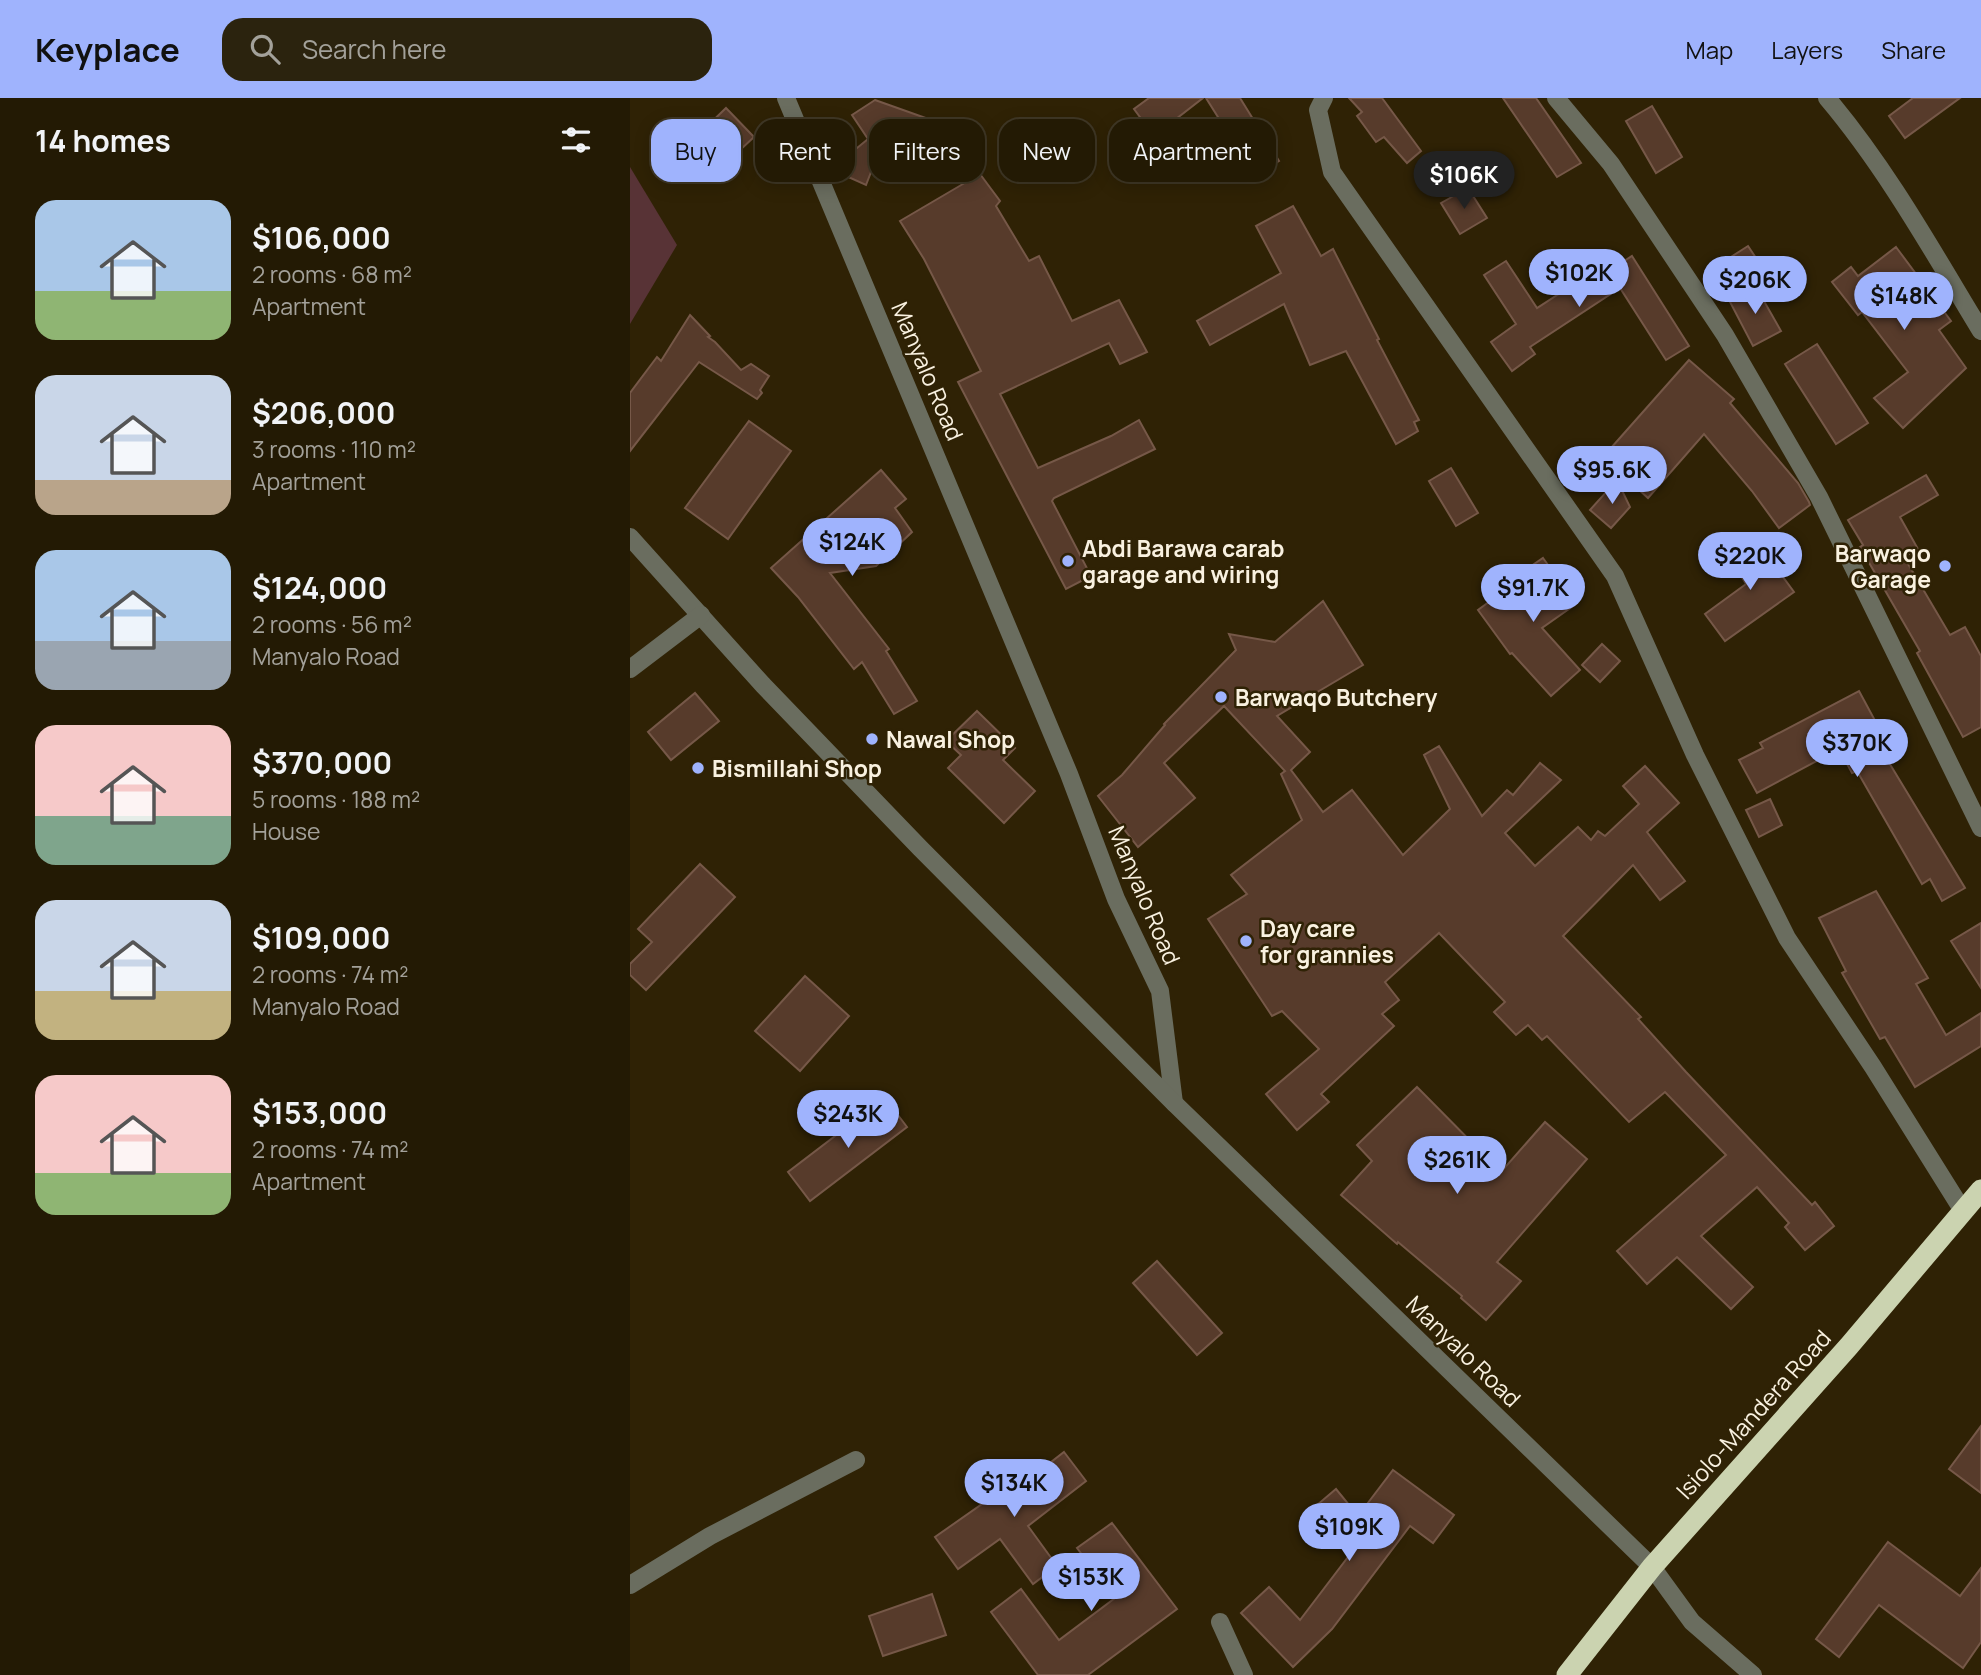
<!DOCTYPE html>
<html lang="en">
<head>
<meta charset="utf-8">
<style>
	:root { --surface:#231a04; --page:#2b230e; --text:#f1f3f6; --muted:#a3a19a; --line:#403826; --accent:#9fb3fd }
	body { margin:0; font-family:Manrope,sans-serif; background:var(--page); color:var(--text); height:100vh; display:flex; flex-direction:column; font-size:26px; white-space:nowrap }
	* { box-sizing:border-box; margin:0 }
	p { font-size:23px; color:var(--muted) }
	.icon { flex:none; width:38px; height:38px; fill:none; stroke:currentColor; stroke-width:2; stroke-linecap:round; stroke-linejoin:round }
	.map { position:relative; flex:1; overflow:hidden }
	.drawer { display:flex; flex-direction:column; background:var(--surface); width:630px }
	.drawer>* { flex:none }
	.hud { position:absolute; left:21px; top:21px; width:665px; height:63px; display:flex; gap:14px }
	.price { position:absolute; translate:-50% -60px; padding:0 16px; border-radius:24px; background:var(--accent); color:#111; font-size:23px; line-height:46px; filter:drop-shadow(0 2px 4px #0008) }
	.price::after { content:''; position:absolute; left:50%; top:42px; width:21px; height:16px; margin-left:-10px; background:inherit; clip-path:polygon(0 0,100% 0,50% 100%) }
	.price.active { background:#222; color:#fff }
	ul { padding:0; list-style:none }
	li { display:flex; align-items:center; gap:21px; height:175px; padding:0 35px }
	li span { display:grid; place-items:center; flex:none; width:196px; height:140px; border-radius:21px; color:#555 }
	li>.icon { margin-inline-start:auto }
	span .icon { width:84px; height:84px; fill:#fffc; stroke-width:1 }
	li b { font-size:30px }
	h2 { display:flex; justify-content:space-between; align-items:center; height:84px; padding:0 35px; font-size:30px }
	.pill { padding:0 24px; border-radius:21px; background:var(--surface); box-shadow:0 4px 18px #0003,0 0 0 2px var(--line); font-size:24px; line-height:63px }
	.pill.active { background:var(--accent); color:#111 }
	header { display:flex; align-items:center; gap:42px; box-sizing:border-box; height:98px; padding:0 35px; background:var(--accent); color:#111 }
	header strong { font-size:33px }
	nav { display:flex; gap:38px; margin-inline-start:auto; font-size:24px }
	.search { width:490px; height:63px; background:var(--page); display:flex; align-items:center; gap:18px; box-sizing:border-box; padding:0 24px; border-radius:21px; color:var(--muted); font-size:26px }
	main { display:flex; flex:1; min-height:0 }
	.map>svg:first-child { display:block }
	.park { fill:#583336 }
	.building { fill:#573b2b; stroke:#765848; stroke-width:2 }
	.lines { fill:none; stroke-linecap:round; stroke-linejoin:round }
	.minor { stroke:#6a6d5f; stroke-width:18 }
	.highway { stroke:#cbd3b0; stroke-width:21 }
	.poi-dot { fill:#9fb3fd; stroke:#2f2205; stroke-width:2.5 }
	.labels { text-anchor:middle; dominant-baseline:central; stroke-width:5; stroke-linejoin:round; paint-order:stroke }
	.street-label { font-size:23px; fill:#f9f1e0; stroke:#2f2205 }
	.poi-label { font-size:23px; font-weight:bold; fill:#f9f1e0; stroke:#2f2205; text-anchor:start }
</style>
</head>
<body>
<header>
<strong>Keyplace</strong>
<div class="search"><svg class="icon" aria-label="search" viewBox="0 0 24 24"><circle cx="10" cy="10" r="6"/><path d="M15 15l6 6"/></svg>Search here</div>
<nav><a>Map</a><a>Layers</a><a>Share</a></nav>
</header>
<main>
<section class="drawer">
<h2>14 homes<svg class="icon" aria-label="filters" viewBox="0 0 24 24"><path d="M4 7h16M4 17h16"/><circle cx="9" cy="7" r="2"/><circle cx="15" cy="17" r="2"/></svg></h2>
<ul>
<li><span style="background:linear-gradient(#a9c7e8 65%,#8fb573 0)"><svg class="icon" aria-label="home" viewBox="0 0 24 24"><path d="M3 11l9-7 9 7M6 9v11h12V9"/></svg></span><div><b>$106,000</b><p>2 rooms · 68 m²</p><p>Apartment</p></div></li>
<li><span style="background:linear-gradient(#c9d6e8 75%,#b9a48a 0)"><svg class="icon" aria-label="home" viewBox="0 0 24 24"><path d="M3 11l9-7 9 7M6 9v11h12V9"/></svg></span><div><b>$206,000</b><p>3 rooms · 110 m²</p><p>Apartment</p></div></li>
<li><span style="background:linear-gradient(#a9c7e8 65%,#9aa5b1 0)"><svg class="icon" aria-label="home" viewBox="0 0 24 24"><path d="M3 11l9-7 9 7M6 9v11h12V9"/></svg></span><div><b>$124,000</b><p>2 rooms · 56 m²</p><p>Manyalo Road</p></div></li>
<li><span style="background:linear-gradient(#f6c9c9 65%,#7fa58c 0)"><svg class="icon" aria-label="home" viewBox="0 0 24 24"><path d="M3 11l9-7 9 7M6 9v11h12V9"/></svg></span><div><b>$370,000</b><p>5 rooms · 188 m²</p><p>House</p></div></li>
<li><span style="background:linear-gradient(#c9d6e8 65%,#c2b280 0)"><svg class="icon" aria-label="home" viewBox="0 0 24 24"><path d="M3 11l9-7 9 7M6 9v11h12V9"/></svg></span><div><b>$109,000</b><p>2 rooms · 74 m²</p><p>Manyalo Road</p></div></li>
<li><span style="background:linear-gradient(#f6c9c9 70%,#8fb573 0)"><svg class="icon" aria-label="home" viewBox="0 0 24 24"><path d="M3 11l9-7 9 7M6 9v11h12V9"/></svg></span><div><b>$153,000</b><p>2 rooms · 74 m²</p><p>Apartment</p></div></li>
</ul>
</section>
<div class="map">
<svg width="1351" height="1577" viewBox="0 0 1351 1577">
	<rect width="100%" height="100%" fill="#2f2205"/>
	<path class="park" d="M0,69l47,78 -47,79z"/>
	<g class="building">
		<path d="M519,0h54l-49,38 -20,-27z"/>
		<path d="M576,0h34l39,63 -24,15z"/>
		<path d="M719,0h33l39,53 -14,12 -23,-26 -8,5 -19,-26 5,-4z"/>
		<path d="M873,0h33l45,65 -24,14z"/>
		<path d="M1283,0h47l-55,40 -16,-22z"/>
		<path d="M245,2l62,22 -57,36 -2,-4 -12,31 -20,-9 -4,-9 4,-10 22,-18 -16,-24z"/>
		<path d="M1022,8l30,51 -26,16 -30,-52z"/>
		<path d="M96,10l28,29 -30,28 -27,-29z"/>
		<path d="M350,76l20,27 -4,5 33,55 10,-5 33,65 47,-21 28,52 -27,12 -11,-21 -109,51 38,74 73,-32 28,-16 16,29 -101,49 -2,3 39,75 -25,13 -108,-207 23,-11 -57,-112 -24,-38z"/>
		<path d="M838,90l19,30 -27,16 -19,-31z"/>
		<path d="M663,108l28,50 12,-7 46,90 -2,1 42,80 -5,2 4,9 -22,13 -50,-93 -36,14 -26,-61 -74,41 -13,-24 84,-48 -25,-47z"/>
		<path d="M1118,148l16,24 -28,19 -16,-25z"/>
		<path d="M1266,149l55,74 -12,9 27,38 -63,60 -29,-30 34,-26 -46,-60 -4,3 -26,-33 19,-15 7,9z"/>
		<path d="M1002,158l57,90 -23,14 -46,-72 -90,59 5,7 -23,17 -21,-29 25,-18 -32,-49 22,-14 31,47 71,-46 4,7z"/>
		<path d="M1126,189l25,44 -28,15 -24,-46z"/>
		<path d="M60,217l20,21 -2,1 7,5 26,28 10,-6 18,12 -9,14 2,3 -5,6 -58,-37 -69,89v-58l27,-36 4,4z"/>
		<path d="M1187,246l51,79 -32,21 -51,-80z"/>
		<path d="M1059,262l45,39 -4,4 68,80 11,19 1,3 -31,23 -27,-37 -48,-57 -56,64 -45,-41z"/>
		<path d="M119,323l42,30 -63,88 -43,-31z"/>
		<path d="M821,370l27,45 -22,13 -27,-45z"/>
		<path d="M251,372l25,29 -11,9 17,24 -36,34 -46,7 59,76 -3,2 31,50 -23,13 -32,-52 -8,7 -56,-72 -27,-29z"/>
		<path d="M1296,377l12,20 -38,22 18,32 -14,8 46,78 15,-8 16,29v71l-18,10 -46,-84 3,-2 -60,-104 3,-2 -15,-25z"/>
		<path d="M987,382l13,27 -19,21 -21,-18z"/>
		<path d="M1125,441l39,53 -69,49 -20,-27 41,-30 -17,-28z"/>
		<path d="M913,460l33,46 -34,24 38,42 -29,26 -39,-43 -2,1 -32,-44 42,-31 -2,-4z"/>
		<path d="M693,503l40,64 -86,51 33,36 -19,18 32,42 29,-22 51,65 47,-46 -26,-54 15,-9 43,70 25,-26 6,5 27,-32 21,17 -56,53 30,33 43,-39 13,13 7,-9 7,5 34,-32 -16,-18 22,-20 34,37 -32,29 38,49 -25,19 -27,-35 -70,71 78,81 -3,2 48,53 126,133 3,-3 19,24 -29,24 -20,-23 4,-4 -32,-36 -56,49 52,51 -22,22 -54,-52 -30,27 -30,-33 109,-96 -61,-63 -36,30 -82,-86 -5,4 -14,-15 -12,10 -22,-23 11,-10 -66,-69 -54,49 14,18 -17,14 12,12 -73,68 8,8 -32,28 -31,-36 53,-45 -37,-38 -10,5 -64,-97 39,-25 -16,-19 71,-55 -21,-46 4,-3 -61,-65 -60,57 31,35 -57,49 -40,-51 24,-21 43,-50 -1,-1 72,-74 -7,-16 46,8z"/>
		<path d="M972,546l18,17 -20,21 -18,-17z"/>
		<path d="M1229,593l33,61 -7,4 80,132 -23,13 -12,-22 -8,5 -65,-113 -5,2 -13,-24 -82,44 -18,-33 24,-12 -3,-5z"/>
		<path d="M65,595l24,28 -48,39 -23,-28z"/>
		<path d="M347,613l38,37 -12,12 32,31 -31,32 -56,-55 13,-13 -15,-14z"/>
		<path d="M1140,701l12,26 -23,12 -13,-27z"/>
		<path d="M70,766l35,33 -89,93 -16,-15v-11l22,-22 -14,-13z"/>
		<path d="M1246,793l52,87 -12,6 30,51 35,-22v33l-66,41 -30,-50 -5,2 -38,-66 4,-2 -27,-53z"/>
		<path d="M1351,825v65l-30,-47z"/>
		<path d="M175,878l44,40 -49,55 -45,-40z"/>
		<path d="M787,989l84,85 44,-50 42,37 -90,103 24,19 -35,39 -25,-22 1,-2 -64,-54 -1,2 -56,-49 31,-34 -15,-16z"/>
		<path d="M255,1000l22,29 -97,74 -22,-29z"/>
		<path d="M527,1163l65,72 -25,22 -64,-72z"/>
		<path d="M1351,1328v67l-32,-24z"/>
		<path d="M434,1354l22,29 -58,45 29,40 -24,18 -33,-45 -42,30 -23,-32 94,-66 4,5z"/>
		<path d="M763,1372l61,45 -21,28 -23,-17 -78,103 -39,38 -52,-54 28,-26 31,33 54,-71 -37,-44 19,-16 22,27z"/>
		<path d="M482,1425l65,86 -89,66h-50l-47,-63 30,-23 38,51 56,-42 -38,-50z"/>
		<path d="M1258,1444l72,54 21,-28v74l-18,26 -84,-63 -40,52 -23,-18z"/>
		<path d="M302,1496l14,41 -63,21 -14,-40z"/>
	</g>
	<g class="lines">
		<g class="minor">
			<path d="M156,0l283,676 47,125 44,92 14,112"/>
			<path d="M694,0l-6,12 14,62 283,404 80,179 92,183 86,129 90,144"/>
			<path d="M926,0l55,66 114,171 94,162 162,331"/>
			<path d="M1197,0c60,71 106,154 154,233"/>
			<path d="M0,439l133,148 157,163 254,255 478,464 40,55 61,53"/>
			<path d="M0,571l71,-54"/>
			<path d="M0,1487l80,-49 146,-76"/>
			<path d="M590,1524l24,53"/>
		</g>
		<path class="highway" d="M937,1577l85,-108 197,-221 132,-156"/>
	</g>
	<g class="poi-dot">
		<circle cx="438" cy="463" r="7"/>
		<circle cx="1315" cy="468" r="7"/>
		<circle cx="591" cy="599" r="7"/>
		<circle cx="242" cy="641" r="7"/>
		<circle cx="68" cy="670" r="7"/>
		<circle cx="616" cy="843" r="7"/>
	</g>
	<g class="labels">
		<g class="street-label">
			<text transform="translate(298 273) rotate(67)">Manyalo Road</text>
			<text transform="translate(515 797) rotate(67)">Manyalo Road</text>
			<text transform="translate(834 1253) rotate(44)">Manyalo Road</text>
			<text transform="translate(1123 1316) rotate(-48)">Isiolo-Mandera Road</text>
		</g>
		<g class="poi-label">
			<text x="452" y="450">Abdi Barawa carab<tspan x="452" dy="26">garage and wiring</tspan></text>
			<text x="1301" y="455" text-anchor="end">Barwaqo<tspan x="1301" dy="26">Garage</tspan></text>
			<text x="605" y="599">Barwaqo Butchery</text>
			<text x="256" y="641">Nawal Shop</text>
			<text x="82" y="670">Bismillahi Shop</text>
			<text x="630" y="830">Day care<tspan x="630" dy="26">for grannies</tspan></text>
		</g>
	</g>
</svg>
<b class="price active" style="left:834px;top:113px">$106K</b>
<b class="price" style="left:949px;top:211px">$102K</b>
<b class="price" style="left:1125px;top:218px">$206K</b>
<b class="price" style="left:1274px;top:234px">$148K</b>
<b class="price" style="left:982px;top:408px">$95.6K</b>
<b class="price" style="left:222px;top:480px">$124K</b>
<b class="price" style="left:1120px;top:494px">$220K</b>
<b class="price" style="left:903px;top:526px">$91.7K</b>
<b class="price" style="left:1227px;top:681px">$370K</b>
<b class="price" style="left:218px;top:1052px">$243K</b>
<b class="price" style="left:827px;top:1098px">$261K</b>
<b class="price" style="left:384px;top:1421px">$134K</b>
<b class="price" style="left:719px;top:1465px">$109K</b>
<b class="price" style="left:461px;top:1515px">$153K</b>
<div class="hud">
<a class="pill active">Buy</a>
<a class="pill">Rent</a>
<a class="pill">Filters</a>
<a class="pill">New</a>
<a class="pill">Apartment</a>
</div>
</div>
</main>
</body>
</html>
